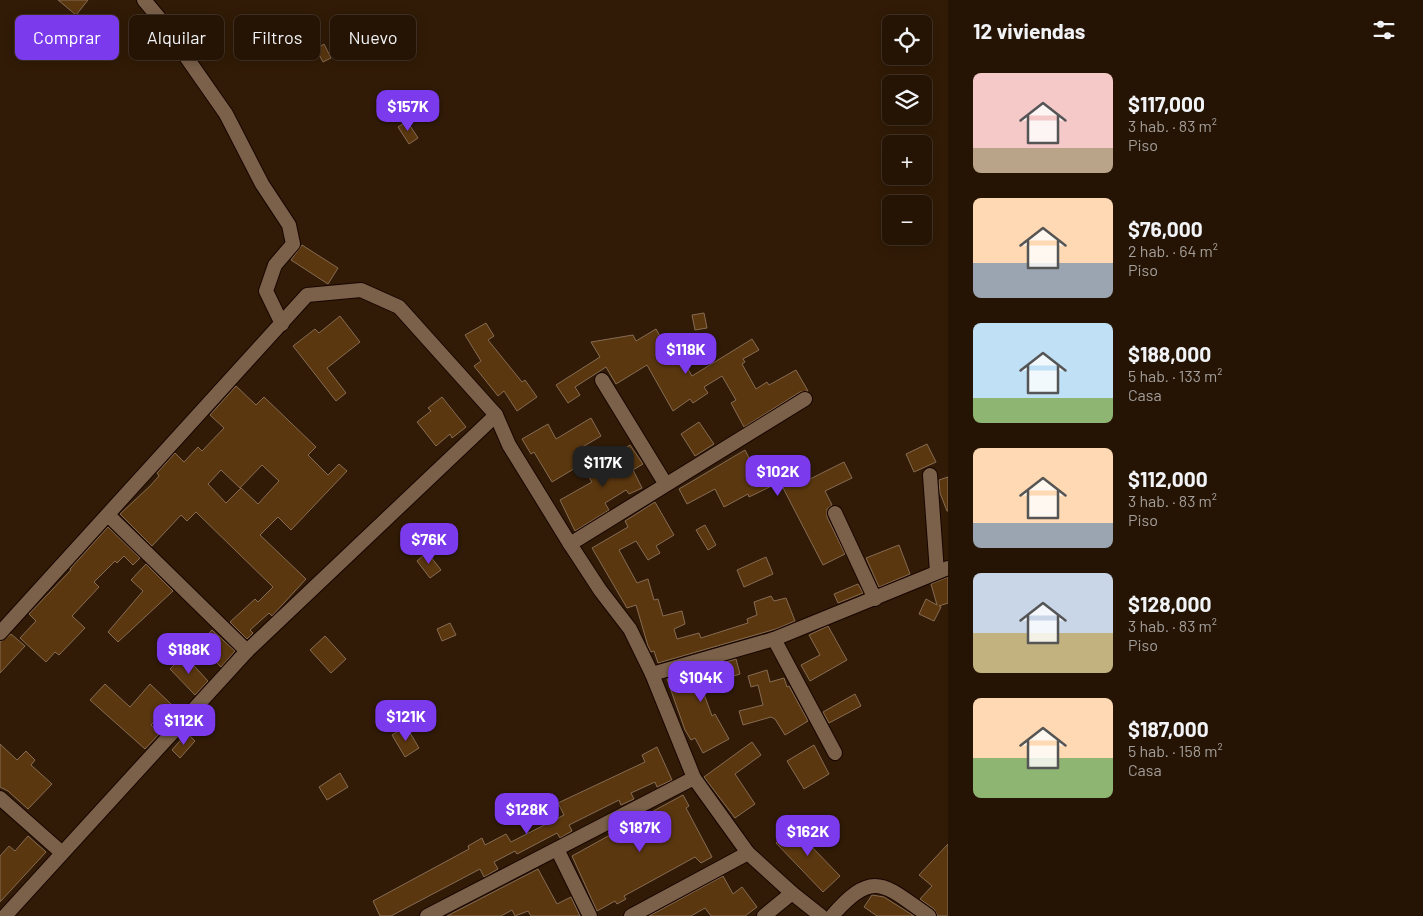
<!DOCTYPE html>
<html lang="es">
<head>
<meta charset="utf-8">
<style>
	:root { --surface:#251404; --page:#2d1d0e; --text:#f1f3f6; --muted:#a39e9a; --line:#423326; --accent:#7c3aed }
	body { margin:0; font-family:Barlow,sans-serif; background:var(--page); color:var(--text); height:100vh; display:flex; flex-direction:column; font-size:19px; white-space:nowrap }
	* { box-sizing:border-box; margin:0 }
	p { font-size:16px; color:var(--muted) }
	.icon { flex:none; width:28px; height:28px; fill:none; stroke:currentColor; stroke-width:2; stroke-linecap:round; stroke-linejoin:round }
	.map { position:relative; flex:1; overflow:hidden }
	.details { display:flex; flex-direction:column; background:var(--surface); width:475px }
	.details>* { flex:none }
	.guide { position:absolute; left:15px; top:15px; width:475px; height:45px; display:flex; gap:10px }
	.tools { position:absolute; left:882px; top:15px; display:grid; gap:10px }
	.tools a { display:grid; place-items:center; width:50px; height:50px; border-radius:8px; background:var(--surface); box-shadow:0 2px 12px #0003,0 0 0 1px var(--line); font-size:25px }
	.price { position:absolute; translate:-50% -42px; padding:0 11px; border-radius:10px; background:var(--accent); color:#fff; font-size:16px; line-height:32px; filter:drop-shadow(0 1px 2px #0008) }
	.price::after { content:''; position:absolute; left:50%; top:30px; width:15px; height:11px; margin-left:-8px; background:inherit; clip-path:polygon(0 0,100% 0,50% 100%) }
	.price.active { background:#222; color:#fff }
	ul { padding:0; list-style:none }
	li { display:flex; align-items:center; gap:15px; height:125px; padding:0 25px }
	li span { display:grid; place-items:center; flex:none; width:140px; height:100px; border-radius:8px; color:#555 }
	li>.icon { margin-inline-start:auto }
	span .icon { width:60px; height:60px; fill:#fffc; stroke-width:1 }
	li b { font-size:21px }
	h2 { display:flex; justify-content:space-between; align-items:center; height:60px; padding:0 25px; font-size:21px }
	.pill { padding:0 18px; border-radius:8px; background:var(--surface); box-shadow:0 2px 12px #0003,0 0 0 1px var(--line); font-size:18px; line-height:45px }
	.pill.active { background:var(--accent); color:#fff }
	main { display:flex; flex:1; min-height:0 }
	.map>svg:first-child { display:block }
	.building { fill:#5a370f; stroke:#866c54; fill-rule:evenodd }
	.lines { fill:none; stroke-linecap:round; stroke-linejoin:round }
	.minor-casing { stroke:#180500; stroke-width:16 }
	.minor { stroke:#7b614a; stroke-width:14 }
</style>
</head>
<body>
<main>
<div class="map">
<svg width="948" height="916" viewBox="0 0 948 916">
	<rect width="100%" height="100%" fill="#311b06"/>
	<g class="building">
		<path d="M58,0h30l-12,15z"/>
		<path d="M324,44l7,14 -8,4 -7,-13z"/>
		<path d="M407,121l11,17 -9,6 -11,-17z"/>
		<path d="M302,245l36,23 -10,16 -37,-24z"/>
		<path d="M704,313l3,15 -12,2 -3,-15z"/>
		<path d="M340,316l20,26 -33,26 19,25 -10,8 -43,-55 22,-17 4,4z"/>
		<path d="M486,323l8,13 -6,4 34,42 3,-2 12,17 -20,14 -13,-20 -6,5 -24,-30 7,-5 -16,-26z"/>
		<path d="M656,329l8,14 6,-4 22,37 60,-37 7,11 -16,9 2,3 -3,2 14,25 11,-7 2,3 27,-15 12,21 -8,1 -56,35 -13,-24 5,-3 -14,-24 -18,11 4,6 -15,10 -3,-4 -17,12 -26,-46 -31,19 -10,-17 -31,20 5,8 -12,8 -12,-18 44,-28 -9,-15 42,-7 3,6z"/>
		<path d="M236,386l20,19 8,-8 52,50 -8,8 20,20 11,-11 8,7 -56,59 -13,-13 -18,18 46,44 -34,37 -3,-3 -19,17 3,3 -6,6 -17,-17 25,-23 3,3 15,-15 -77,-75 -9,9 -6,-6 -29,31 -32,-32 30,-28 9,-10 -2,-3 18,-20 9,9 14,-15 4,4 22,-23 -14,-13zM262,465l17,16 -21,23 -17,-16 -15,15 -18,-19 13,-14 19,18z"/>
		<path d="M442,397l24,30 -14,11 -2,-4 -14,12 -19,-24 14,-11 -3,-3z"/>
		<path d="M591,418l10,18 -27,16 8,12 -30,18 -18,-30 -3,2 -9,-15 26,-15 8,15z"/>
		<path d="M699,422l15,22 -19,12 -14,-22z"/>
		<path d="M927,444l9,18 -22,10 -8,-18z"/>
		<path d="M630,445l13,19 -10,6 9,18 -13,6 -3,-4 -21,13 4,7 -34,21 -15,-31 32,-18 -6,-9z"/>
		<path d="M745,450l15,30 42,-3 2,5 40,-20 8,16 -27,13 7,14 -5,4v8l18,37 -22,11 -43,-83 -31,15 -1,-3 -24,13 -9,-18 -28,15 -8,-15z"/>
		<path d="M948,477v34h-1l-7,-18 -1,-13z"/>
		<path d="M655,502l19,33 -18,11 4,7 -12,7 -12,-19 -17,9 18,33 11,-4 6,21 4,-1 5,17 19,-5 3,13 -11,5 3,10 22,-6 2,5 47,-15 -1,-4 10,-4 -3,-13 17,-6 3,5 12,-3 9,23 -19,8 -118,34 -4,-12 -3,1 -3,-6 -12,-41 -9,3 -35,-60 36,-21 -3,-6z"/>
		<path d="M705,525l11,20 -8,5 -12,-20z"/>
		<path d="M108,527l32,31 -7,7 -9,-9 -7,7 -2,-2 -21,21 5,5 -27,29 13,12 -26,27 -4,-3 -9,10 -26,-24 16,-17 -7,-7 42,-44 -1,-1z"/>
		<path d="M899,545l11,29 -31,13 -13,-29z"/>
		<path d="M427,552l14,18 -11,8 -13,-17z"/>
		<path d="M766,557l7,17 -29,13 -7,-17z"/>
		<path d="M146,564l27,27 -55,51 -10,-10 35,-41 -12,-11z"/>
		<path d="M948,577v26l-9,3 2,1 -7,14 -15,-7 7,-15 11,6 -6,-21z"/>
		<path d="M858,584l5,9 -25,10 -4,-9z"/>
		<path d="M450,623l6,12 -14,6 -5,-12z"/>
		<path d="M828,626l19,34 -37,21 -9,-16 19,-10 -11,-20z"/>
		<path d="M212,630l23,21 -14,16 -12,-12 4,-5 -11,-9z"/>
		<path d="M11,634l14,12 -25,27v-31z"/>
		<path d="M325,636l21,23 -15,14 -21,-23z"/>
		<path d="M184,655l24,26 -13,14 -25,-26z"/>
		<path d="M736,659l4,15 -39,12 11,30 3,-2 14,25 -26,14 -8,-15 -4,2 -6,-10 -18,-51z"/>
		<path d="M767,670l3,12 14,-4 3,9 2,-1 19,35 -23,14 -10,-16 -4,-2 -28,8 -4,-14 24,-6 -5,-20 -7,2 -3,-11z"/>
		<path d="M105,684l25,23 20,-23 21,20 -20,21 9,8 -15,16 -55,-49z"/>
		<path d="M855,694l6,12 -32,17 -6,-11z"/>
		<path d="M406,726l13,22 -14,9 -13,-22z"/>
		<path d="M187,733l8,8 -15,17 -8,-8z"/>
		<path d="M752,742l9,13 -26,19 20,30 -20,14 -31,-41z"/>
		<path d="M0,744l17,16 9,-9 9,9 -4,5 21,19 -24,25 -20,-18 -8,-4z"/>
		<path d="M814,745l15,29 -25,15 -17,-28z"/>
		<path d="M657,747l15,33 -15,7 -2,-5 -24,11 3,6 -13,6 -2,-5 -50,25 3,6 -12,7 -3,-5 -40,21 -2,-3 -21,11 4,7 -14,8 -4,-8 -89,47h-11l-7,-15 96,-52 -1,-3 14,-8 3,7 21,-11 5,8 53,-27 -6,-12 87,-41 -3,-7z"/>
		<path d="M340,773l8,14 -21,13 -8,-13z"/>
		<path d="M683,795l6,11 -3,2 26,49 -11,6 -6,-6 -71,39 2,3 -9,5 -2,-3 -18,10 -25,-55 38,-21 -2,-3 13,-6 1,2z"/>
		<path d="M807,825l10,10 -9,8 32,33 -17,16 -47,-49 16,-16 7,7z"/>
		<path d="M28,836l18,16 -46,50v-46l9,-10 6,5z"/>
		<path d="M948,844v72h-10l-4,-7 -14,-10 12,-13 -13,-11z"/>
		<path d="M538,869l19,35 14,-7 9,19h-49l-3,-5 -13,5 -3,-6 -11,6h-54z"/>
		<path d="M723,876l10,18 9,-7 15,20 -12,9h-34l-6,-8 -14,8h-42z"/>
		<path d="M872,895l12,2 30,19h-37l-13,-9z"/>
	</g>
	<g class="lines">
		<g class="minor-casing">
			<g id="minor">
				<path d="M144,0l15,18 67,96 36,70 27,41 4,19 -18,21 -9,26 16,33"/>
				<path d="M602,380l63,103"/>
				<path d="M930,475l7,97"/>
				<path d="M835,513l40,86"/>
				<path d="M108,515l139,136"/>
				<path d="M570,544l235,-145"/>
				<path d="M0,633l307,-338 54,-5 38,17 97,108 13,30 61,99 30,46 30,39 22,45 42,104 54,75 44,40 29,23"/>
				<path d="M774,639l61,114"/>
				<path d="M652,674l122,-35 174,-71"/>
				<path d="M0,798l61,54"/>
				<path d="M557,849l33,67"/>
				<path d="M5,916l242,-265 249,-236"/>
				<path d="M427,916l267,-138"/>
				<path d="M631,916l117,-63"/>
				<path d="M764,916l28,-23"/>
				<path d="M832,916c42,-49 53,-30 97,0"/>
			</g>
		</g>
		<use href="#minor" class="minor"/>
	</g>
</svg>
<div class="tools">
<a><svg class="icon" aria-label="locate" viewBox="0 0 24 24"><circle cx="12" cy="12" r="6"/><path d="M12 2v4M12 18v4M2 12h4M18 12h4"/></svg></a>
<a><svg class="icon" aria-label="layers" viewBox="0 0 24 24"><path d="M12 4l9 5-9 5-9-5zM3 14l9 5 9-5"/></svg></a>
<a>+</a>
<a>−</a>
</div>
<b class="price" style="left:408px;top:132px">$157K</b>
<b class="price" style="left:686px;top:375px">$118K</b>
<b class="price active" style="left:603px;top:488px">$117K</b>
<b class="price" style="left:778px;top:497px">$102K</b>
<b class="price" style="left:429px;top:565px">$76K</b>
<b class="price" style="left:189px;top:675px">$188K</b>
<b class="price" style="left:701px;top:703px">$104K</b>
<b class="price" style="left:406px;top:742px">$121K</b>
<b class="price" style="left:184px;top:746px">$112K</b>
<b class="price" style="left:527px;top:835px">$128K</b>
<b class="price" style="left:640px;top:853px">$187K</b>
<b class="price" style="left:808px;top:857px">$162K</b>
<div class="guide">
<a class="pill active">Comprar</a>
<a class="pill">Alquilar</a>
<a class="pill">Filtros</a>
<a class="pill">Nuevo</a>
</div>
</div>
<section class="details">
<h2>12 viviendas<svg class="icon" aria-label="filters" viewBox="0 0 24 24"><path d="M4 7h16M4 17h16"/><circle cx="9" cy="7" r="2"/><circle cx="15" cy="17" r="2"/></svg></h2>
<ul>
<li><span style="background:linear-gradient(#f6c9c9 75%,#b9a48a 0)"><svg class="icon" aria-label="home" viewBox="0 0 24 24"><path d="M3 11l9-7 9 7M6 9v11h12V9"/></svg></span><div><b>$117,000</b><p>3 hab. · 83 m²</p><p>Piso</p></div></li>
<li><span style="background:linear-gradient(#ffd9b3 65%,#9aa5b1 0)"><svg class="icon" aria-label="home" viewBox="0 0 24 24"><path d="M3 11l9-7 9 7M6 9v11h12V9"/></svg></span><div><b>$76,000</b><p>2 hab. · 64 m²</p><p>Piso</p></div></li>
<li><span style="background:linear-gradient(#bfe0f5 75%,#8fb573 0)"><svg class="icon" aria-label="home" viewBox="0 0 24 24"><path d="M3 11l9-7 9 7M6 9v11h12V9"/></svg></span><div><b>$188,000</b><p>5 hab. · 133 m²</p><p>Casa</p></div></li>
<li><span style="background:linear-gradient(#ffd9b3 75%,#9aa5b1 0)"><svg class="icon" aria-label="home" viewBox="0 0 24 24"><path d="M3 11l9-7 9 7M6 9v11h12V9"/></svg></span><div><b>$112,000</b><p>3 hab. · 83 m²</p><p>Piso</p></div></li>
<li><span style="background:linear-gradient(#c9d6e8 60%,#c2b280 0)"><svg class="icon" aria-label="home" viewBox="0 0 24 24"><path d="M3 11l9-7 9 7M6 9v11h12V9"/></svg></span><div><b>$128,000</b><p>3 hab. · 83 m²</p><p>Piso</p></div></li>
<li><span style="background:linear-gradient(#ffd9b3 60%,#8fb573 0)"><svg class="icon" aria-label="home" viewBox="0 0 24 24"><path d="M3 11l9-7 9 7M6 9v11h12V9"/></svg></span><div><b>$187,000</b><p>5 hab. · 158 m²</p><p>Casa</p></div></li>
</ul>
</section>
</main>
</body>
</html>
